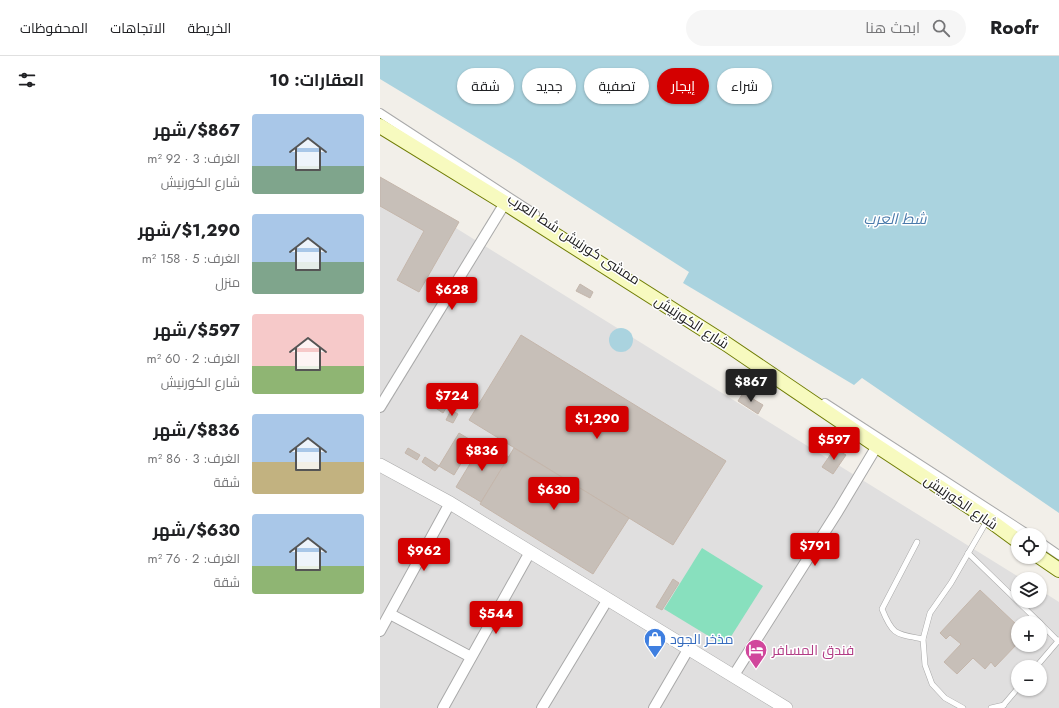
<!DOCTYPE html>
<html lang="ar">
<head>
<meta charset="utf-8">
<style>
	:root { --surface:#fff; --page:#f6f6f6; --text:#202124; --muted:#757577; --line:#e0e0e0; --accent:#d40000 }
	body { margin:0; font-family:Jost,Cairo,sans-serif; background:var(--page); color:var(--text); direction:rtl; height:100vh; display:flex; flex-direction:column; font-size:15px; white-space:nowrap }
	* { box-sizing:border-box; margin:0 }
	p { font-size:13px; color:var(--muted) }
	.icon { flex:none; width:22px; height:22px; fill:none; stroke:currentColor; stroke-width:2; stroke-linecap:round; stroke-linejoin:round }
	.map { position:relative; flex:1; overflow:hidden; direction:ltr }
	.side { display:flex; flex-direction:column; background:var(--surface); width:380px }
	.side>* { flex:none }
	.banner { position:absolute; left:12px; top:12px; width:380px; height:36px; direction:rtl; display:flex; gap:8px }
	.tools { position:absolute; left:631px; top:472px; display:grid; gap:8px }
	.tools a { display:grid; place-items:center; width:36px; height:36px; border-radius:50%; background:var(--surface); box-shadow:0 1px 3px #0004; font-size:20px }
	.price { position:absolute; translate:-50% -34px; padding:0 9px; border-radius:4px; background:var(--accent); color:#fff; font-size:13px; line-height:26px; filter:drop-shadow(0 1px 2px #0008) }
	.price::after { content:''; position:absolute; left:50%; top:24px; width:12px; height:9px; margin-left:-6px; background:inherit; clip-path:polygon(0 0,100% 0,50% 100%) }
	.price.current { background:#222; color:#fff }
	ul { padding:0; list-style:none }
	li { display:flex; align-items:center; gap:12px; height:100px; padding:0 16px }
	li span { display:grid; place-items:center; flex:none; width:112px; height:80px; border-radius:4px; color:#555 }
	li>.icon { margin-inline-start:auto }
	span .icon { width:48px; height:48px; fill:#fffc; stroke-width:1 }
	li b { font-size:17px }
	h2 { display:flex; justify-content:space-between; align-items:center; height:48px; padding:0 16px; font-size:17px }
	.chip { padding:0 14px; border-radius:18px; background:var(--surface); box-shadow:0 1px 3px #0004; font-size:14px; line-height:36px }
	.chip.current { background:var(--accent); color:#fff }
	header { display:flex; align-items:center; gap:24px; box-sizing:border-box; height:56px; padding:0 20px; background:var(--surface); border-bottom:1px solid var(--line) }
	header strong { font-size:19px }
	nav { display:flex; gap:22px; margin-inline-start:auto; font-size:14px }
	.search { width:280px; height:36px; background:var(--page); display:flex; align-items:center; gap:10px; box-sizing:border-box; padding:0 14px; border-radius:22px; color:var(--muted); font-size:15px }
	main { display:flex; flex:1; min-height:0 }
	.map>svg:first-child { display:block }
	.residential { fill:#e0dfdf; fill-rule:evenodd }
	.pitch { fill:#88e0be }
	.water { fill:#aad3df }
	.building { fill:#c7bfb8; stroke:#c4b6ab }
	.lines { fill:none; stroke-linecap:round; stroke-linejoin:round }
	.service-casing { stroke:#a9a9a9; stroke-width:6 }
	.pedestrian-casing { stroke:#a9a9a9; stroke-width:10 }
	.minor-casing { stroke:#a9a9a9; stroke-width:12 }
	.tertiary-casing { stroke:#a9a9a9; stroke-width:14 }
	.secondary-casing { stroke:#707d05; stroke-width:16 }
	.service { stroke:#fff; stroke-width:5 }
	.pedestrian { stroke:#fff; stroke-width:8 }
	.minor { stroke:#fff; stroke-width:10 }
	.tertiary { stroke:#fff; stroke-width:13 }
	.secondary { stroke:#f7fabf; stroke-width:14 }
	.labels { text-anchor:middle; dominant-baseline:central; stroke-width:3; stroke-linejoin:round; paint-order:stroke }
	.street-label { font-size:14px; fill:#222; stroke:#fff }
	.shop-label { font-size:14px; fill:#366cbe; stroke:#fff; text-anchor:start }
	.hotel-label { font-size:14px; fill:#b23c85; stroke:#fff; text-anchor:start }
	.water-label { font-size:15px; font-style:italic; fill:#4a7aab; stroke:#fff }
</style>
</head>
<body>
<header>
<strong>Roofr</strong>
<div class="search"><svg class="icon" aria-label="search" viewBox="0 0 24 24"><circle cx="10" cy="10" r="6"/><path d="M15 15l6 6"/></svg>ابحث هنا</div>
<nav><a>الخريطة</a><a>الاتجاهات</a><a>المحفوظات</a></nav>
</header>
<main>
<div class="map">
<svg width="679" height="652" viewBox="0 0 679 652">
	<rect width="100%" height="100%" fill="#f2efe9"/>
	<path class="residential" d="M0,125l642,398h-4v22h22v-11l19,12v106h-679zM638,567h22v22h-22zM638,611h22v22h-22z"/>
	<path class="pitch" d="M322,492l61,38 -38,60 -61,-37z"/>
	<g class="water">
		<path d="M0,0h679v457l-197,-135 -8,7 -171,-102 6,-11 -173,-111 -136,-82z"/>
		<circle cx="241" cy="284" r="12"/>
	</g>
	<g class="building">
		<path d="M0,121l79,45 -40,70 -22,-12 27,-49 -44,-25z"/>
		<path d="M200,228l13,8 -3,6 -14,-7z"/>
		<path d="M141,279l205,126 -53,84 -204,-125z"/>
		<path d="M363,337l20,12 -5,9 -20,-13z"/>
		<path d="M62,339l9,5 -8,13 -9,-6z"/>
		<path d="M71,354l7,4 -5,9 -7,-3z"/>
		<path d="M79,377l15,9 -20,33 -15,-9z"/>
		<path d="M103,386l26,15 -28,45 -25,-15z"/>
		<path d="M28,392l12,7 -3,5 -12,-7z"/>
		<path d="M134,392l115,70 -36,56 -113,-70z"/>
		<path d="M455,392l11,7 -13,19 -11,-7z"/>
		<path d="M45,401l14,9 -4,5 -13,-9z"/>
		<path d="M293,523l6,4 -17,27 -6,-3z"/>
		<path d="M600,534l38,36v17l-23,24 -4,-5 -6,7 -12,-11 -16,16 -13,-12 17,-18 -11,-9 -4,4 -6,-6z"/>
	</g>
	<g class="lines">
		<g class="service-casing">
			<g id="service">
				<path d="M537,486l-35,67c11,27 14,25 41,30"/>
				<path d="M588,497l72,70"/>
				<path d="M660,567l18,18"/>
				<path d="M656,611l23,-27"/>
				<path d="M583,652l-18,-10 -13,-14 -7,-19 -2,-26 7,-26 21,-30 37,-64"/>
				<path d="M611,652l13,-3"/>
				<path d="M621,652l17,-20"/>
			</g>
		</g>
		<g class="pedestrian-casing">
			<g id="pedestrian">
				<path d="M0,57l155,101"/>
				<path d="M445,347l204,132"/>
				<path d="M660,486l19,13"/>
			</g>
		</g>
		<g class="minor-casing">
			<g id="minor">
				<path d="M0,351l125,-204"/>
				<path d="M10,558l81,43"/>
				<path d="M0,575l70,-128"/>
				<path d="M354,619l104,-164 39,-65"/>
				<path d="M63,652l87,-156"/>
				<path d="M162,652l66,-109"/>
				<path d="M274,652l35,-60"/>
			</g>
		</g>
		<g class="tertiary-casing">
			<path id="tertiary" d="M0,409l70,38 336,205"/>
		</g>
		<g class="secondary-casing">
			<g id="secondary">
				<path d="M0,70l125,77 220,140 152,103 111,73 30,22"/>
				<path d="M660,501l19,13"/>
			</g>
		</g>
		<use href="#service" class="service"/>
		<use href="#pedestrian" class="pedestrian"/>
		<use href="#minor" class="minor"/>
		<use href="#tertiary" class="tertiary"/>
		<use href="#secondary" class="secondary"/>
	</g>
	<defs>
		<g id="shop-pin" transform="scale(1.15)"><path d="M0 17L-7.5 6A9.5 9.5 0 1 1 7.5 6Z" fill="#3f7fe0" stroke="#fff"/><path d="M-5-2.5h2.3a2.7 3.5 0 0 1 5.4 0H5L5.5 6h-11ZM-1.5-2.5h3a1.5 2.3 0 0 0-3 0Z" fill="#fff"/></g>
		<g id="hotel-pin" transform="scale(1.15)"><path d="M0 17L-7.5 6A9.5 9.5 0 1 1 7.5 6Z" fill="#d1479c" stroke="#fff"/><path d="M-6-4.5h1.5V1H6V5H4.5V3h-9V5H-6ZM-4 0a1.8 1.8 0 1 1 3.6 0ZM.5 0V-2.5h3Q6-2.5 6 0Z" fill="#fff"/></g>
	</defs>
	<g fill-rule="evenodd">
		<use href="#shop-pin" x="275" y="583"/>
		<use href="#hotel-pin" x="376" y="594"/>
	</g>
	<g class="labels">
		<g class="street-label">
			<text transform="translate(194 183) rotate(33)">ممشى كورنيش شط العرب</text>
			<text transform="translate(312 266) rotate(33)">شارع الكورنيش</text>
			<text transform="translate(581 446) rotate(34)">شارع الكورنيش</text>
		</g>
		<g class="shop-label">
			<text x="290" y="583">مذخر الجود</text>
		</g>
		<g class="hotel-label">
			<text x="392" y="594">فندق المسافر</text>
		</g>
		<g class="water-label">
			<text x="515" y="163">شط العرب</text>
		</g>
	</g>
</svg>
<div class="tools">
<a><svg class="icon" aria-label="locate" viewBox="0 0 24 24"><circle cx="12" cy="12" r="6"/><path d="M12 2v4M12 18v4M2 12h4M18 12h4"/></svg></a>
<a><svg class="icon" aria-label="layers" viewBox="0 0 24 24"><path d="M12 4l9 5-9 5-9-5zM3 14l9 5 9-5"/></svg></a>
<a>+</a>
<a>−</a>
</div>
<b class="price" style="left:72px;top:255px">$628</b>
<b class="price current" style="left:371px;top:347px">$867</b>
<b class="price" style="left:72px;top:361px">$724</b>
<b class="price" style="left:217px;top:384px">$1,290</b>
<b class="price" style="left:454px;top:405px">$597</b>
<b class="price" style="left:102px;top:416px">$836</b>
<b class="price" style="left:174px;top:455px">$630</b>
<b class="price" style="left:435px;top:511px">$791</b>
<b class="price" style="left:44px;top:516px">$962</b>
<b class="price" style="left:116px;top:579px">$544</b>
<div class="banner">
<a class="chip">شراء</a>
<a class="chip current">إيجار</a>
<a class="chip">تصفية</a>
<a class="chip">جديد</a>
<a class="chip">شقة</a>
</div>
</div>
<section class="side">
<h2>العقارات: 10<svg class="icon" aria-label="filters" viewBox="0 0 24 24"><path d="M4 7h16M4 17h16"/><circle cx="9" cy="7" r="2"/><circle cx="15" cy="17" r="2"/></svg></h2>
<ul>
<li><span style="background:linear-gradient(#a9c7e8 65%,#7fa58c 0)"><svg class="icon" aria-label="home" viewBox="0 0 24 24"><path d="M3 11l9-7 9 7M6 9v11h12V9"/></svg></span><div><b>$867/شهر</b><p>الغرف: 3 · 92 m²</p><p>شارع الكورنيش</p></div></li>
<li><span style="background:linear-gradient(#a9c7e8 60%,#7fa58c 0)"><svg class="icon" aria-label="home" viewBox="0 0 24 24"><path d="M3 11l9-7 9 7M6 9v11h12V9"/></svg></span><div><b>$1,290/شهر</b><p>الغرف: 5 · 158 m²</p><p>منزل</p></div></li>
<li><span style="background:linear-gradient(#f6c9c9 65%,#8fb573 0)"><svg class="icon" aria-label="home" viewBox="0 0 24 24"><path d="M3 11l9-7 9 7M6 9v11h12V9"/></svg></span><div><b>$597/شهر</b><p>الغرف: 2 · 60 m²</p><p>شارع الكورنيش</p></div></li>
<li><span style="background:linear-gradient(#a9c7e8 60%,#c2b280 0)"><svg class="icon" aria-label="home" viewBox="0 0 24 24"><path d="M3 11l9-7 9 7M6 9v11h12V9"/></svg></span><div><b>$836/شهر</b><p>الغرف: 3 · 86 m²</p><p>شقة</p></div></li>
<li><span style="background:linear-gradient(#a9c7e8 65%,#8fb573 0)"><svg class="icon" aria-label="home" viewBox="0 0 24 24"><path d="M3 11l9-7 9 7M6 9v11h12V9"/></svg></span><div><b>$630/شهر</b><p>الغرف: 2 · 76 m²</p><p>شقة</p></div></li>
</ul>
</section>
</main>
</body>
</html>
